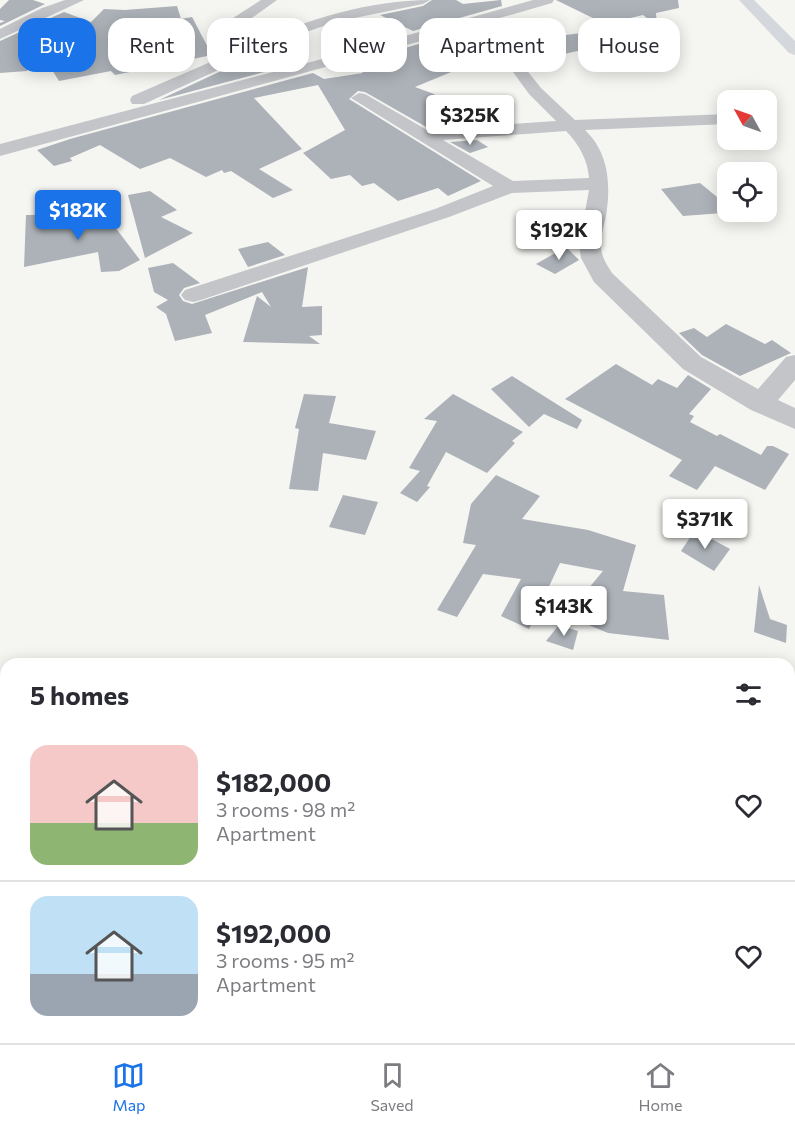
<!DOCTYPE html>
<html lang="en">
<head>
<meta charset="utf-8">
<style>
	:root { --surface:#fff; --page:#f7f7f7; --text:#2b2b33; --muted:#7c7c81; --line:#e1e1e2; --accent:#1a73e8 }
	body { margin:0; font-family:Commissioner,sans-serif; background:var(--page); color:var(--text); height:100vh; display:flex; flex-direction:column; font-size:22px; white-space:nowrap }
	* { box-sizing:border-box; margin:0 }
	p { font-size:20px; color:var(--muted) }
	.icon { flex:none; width:33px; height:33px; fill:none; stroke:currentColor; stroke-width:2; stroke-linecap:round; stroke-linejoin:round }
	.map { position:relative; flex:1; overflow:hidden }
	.drawer { position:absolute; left:0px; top:658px; width:795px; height:386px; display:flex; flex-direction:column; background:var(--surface); border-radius:18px 18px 0 0; box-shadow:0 3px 15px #0003 }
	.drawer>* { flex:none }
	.guide { position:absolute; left:18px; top:18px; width:759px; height:54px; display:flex; gap:12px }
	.needle { width:39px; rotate:310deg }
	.fabs { position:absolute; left:717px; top:90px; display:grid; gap:12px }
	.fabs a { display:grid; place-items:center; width:60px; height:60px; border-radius:12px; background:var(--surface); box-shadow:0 3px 15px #0003; font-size:30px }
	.price { position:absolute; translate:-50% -51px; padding:0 14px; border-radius:6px; background:#fff; color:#222; font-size:20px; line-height:39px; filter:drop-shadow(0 2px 3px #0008) }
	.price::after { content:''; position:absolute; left:50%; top:36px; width:18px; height:14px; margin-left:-9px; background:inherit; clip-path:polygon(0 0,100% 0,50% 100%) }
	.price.selected { background:var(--accent); color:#fff }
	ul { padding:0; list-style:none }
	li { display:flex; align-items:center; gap:18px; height:150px; padding:0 30px }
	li+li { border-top:2px solid var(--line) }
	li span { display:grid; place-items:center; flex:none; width:168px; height:120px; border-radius:18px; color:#555 }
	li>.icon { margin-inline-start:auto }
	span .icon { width:72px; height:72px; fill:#fffc; stroke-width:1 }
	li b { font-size:26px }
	h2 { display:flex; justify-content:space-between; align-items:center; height:72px; padding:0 30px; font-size:26px }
	.tag { padding:0 21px; border-radius:18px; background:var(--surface); box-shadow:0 3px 15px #0003; font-size:21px; line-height:54px }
	.tag.selected { background:var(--accent); color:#fff }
	.tab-bar { display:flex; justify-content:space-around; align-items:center; height:84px; border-top:2px solid var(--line); background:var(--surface); font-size:16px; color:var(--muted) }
	.tab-bar a { display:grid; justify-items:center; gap:3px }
	.tab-bar .selected { color:var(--accent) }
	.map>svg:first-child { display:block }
	.building { fill:#acb2b8 }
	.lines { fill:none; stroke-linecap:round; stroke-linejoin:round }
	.minor { fill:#c3c5c9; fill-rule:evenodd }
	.major { fill:#d4d8dc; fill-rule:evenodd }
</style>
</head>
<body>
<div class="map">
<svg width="795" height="1043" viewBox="0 0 795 1043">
	<rect width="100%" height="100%" fill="#f5f5f2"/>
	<g class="building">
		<path d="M9,0h24l12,4 -45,22v-3l5,-2 -5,-1v-11z"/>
		<path d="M432,0h24l7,4 38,-4 1,6 -89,25 -33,-16 43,-9z"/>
		<path d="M556,0h122l1,8 -23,5 1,13 -14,-11 -38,9z"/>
		<path d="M177,6l4,13 11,-2 20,38 -97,20 -4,-4 -52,10 -10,-16 -20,2 -2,4 -27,2v-32l64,-29 27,10 13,-13 21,1z"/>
		<path d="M510,30l1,6 -19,6 -18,-9z"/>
		<path d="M589,32l53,25 -52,3 -8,-10 -27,6 -28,-16z"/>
		<path d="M443,37l19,6 12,6 -4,1 16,8 -21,6 3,1 -53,22 19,7 7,21 16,11 -29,2 -63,-36 -7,-1 -9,8 132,82 -33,15 -10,-8 -40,13 -24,-18 -12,3 -12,-11 -19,4 -28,-26 42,-23 -27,-45 -64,13 48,51 -43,20 34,21 -20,8 -42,-27 -7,2 -2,-3 -16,7 -36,-19 -30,11 -40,-24 -30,13 2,3 -18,5 -17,-16 33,-11 243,-66 11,6 39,-6 -10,-10z"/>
		<path d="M266,50l28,14 -135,36z"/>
		<path d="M477,140l11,7 -18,6 -20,-11z"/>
		<path d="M700,183l28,23v6h8l-53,4 -22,-27z"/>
		<path d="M150,191l27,19 -16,7 32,16 -48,25 -17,-63z"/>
		<path d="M99,206l41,54 -21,11 -18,1 -3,-20 -74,15 2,-52h15v10l32,-4 -4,-6z"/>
		<path d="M268,242l17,13 -37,12 -10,-18z"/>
		<path d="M566,247l13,13 -24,14 -19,-10z"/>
		<path d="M173,263l27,20 -16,5 -5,7 4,6 9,3 116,-37 -6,40 20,-1v29l-13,1 11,8 -77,-2 14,-46 14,11 -9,-15 -57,23 7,18 -37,8 -9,-27 -10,-7 12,-7 -14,-8 -6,-24z"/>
		<path d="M726,324l39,20 7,-4 19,13 -51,23 -38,-21 -23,-22 15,-5 13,9z"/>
		<path d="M616,364l36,21 6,-6 19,9 11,-13 23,14 -22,25 5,2 -4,6 27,14 3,-2 41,21 6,-9h6l16,8 -24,36 -50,-24 -18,24 -28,-14 13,-16 -117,-61z"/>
		<path d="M512,376l70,44 -5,9 -33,-15 -15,13 -38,-38z"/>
		<path d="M304,394l32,2 -7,27 47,8 -10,29 -43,-7 -5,38 -29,-2 10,-60 -4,-1z"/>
		<path d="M453,394l70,38 -11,9 3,2 -28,30 -41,-21 -19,34 3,1 -13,15 -17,-9 20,-22 -11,-3 28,-47 -13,-2z"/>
		<path d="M496,475l44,21 -18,23 66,11 48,15 -13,46 41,4 5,45 -61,-7 -29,-12 12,-30 -3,-2 15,-18 -43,-8 -31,66 -28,-13 20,-37 -38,-5 -26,43 -20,-7 39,-65 -13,-2 8,-39z"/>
		<path d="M343,495l35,7 -13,33 -36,-8z"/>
		<path d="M695,530l35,19 -16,22 -33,-20z"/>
		<path d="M759,585l11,34 17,6 -1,18 -32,-11z"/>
		<path d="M559,625l19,6 -5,19 -27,-9z"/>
	</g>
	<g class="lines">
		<g class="minor">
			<path d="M65,0h19l-84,39v-10l42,-21z"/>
			<path d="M261,0h16l-35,25 -6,24c61,-25 127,-49 194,-49l-7,4 -88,18 -49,17 -142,65h-12l-2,-4 2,-4 83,-36 6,-8 9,-32z"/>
			<path d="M533,0h21l-2,3 -94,27 15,5 44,23 24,30 34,32 153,-6v10l-143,6c24,23 26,55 21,86 -2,10 -6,22 -5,32 1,10 6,17 11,25l89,84 57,32 28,-32 9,-2v25l-17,20 17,8v21l-44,-19 -68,-41 -89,-87 -13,-24 -2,-13 10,-55 -77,3 -63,24 -248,83 -8,2 -8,-2 -4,-5 4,-5 250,-81 58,-23 -142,-88 8,-5 6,1 62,36 129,-9 -27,-27 -22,-30 -44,-23 -20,-6 -443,121v-12l337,-89zM566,131c13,13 22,30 23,47l-76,3 -70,-41z"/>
		</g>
		<path class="major" d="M739,0h15l41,41v14l-6,-2z"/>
	</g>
</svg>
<div class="fabs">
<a><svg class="needle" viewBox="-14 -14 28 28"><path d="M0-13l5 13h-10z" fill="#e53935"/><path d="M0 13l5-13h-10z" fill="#7c7c81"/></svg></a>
<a><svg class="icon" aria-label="locate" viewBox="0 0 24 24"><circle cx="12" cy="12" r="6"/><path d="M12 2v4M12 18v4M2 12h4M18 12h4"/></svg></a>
</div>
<b class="price" style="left:470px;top:146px">$325K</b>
<b class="price selected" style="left:78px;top:241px">$182K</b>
<b class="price" style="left:559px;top:261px">$192K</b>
<b class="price" style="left:705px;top:550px">$371K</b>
<b class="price" style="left:564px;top:637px">$143K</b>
<div class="guide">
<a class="tag selected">Buy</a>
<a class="tag">Rent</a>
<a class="tag">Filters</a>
<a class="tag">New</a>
<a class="tag">Apartment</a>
<a class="tag">House</a>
</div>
<section class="drawer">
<h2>5 homes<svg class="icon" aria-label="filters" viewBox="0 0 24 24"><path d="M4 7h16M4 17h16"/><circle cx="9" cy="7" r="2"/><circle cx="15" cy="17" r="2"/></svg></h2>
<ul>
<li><span style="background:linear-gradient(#f6c9c9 65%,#8fb573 0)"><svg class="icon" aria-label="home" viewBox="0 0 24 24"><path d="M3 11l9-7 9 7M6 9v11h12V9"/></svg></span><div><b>$182,000</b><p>3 rooms · 98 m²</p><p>Apartment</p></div><svg class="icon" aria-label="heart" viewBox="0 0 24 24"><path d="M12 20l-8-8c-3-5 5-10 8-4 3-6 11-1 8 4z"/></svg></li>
<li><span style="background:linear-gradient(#bfe0f5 65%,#9aa5b1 0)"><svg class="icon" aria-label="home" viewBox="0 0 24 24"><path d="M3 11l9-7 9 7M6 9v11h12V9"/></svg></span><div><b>$192,000</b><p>3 rooms · 95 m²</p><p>Apartment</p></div><svg class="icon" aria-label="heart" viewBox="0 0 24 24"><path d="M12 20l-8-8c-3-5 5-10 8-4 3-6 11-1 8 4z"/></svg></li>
</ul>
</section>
</div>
<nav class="tab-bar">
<a class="selected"><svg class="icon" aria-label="map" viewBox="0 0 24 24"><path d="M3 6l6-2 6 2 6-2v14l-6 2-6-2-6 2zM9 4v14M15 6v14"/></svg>Map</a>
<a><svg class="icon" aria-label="saved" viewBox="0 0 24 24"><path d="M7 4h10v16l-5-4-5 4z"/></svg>Saved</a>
<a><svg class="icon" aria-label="home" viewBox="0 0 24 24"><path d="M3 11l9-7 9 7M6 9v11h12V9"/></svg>Home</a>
</nav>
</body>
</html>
